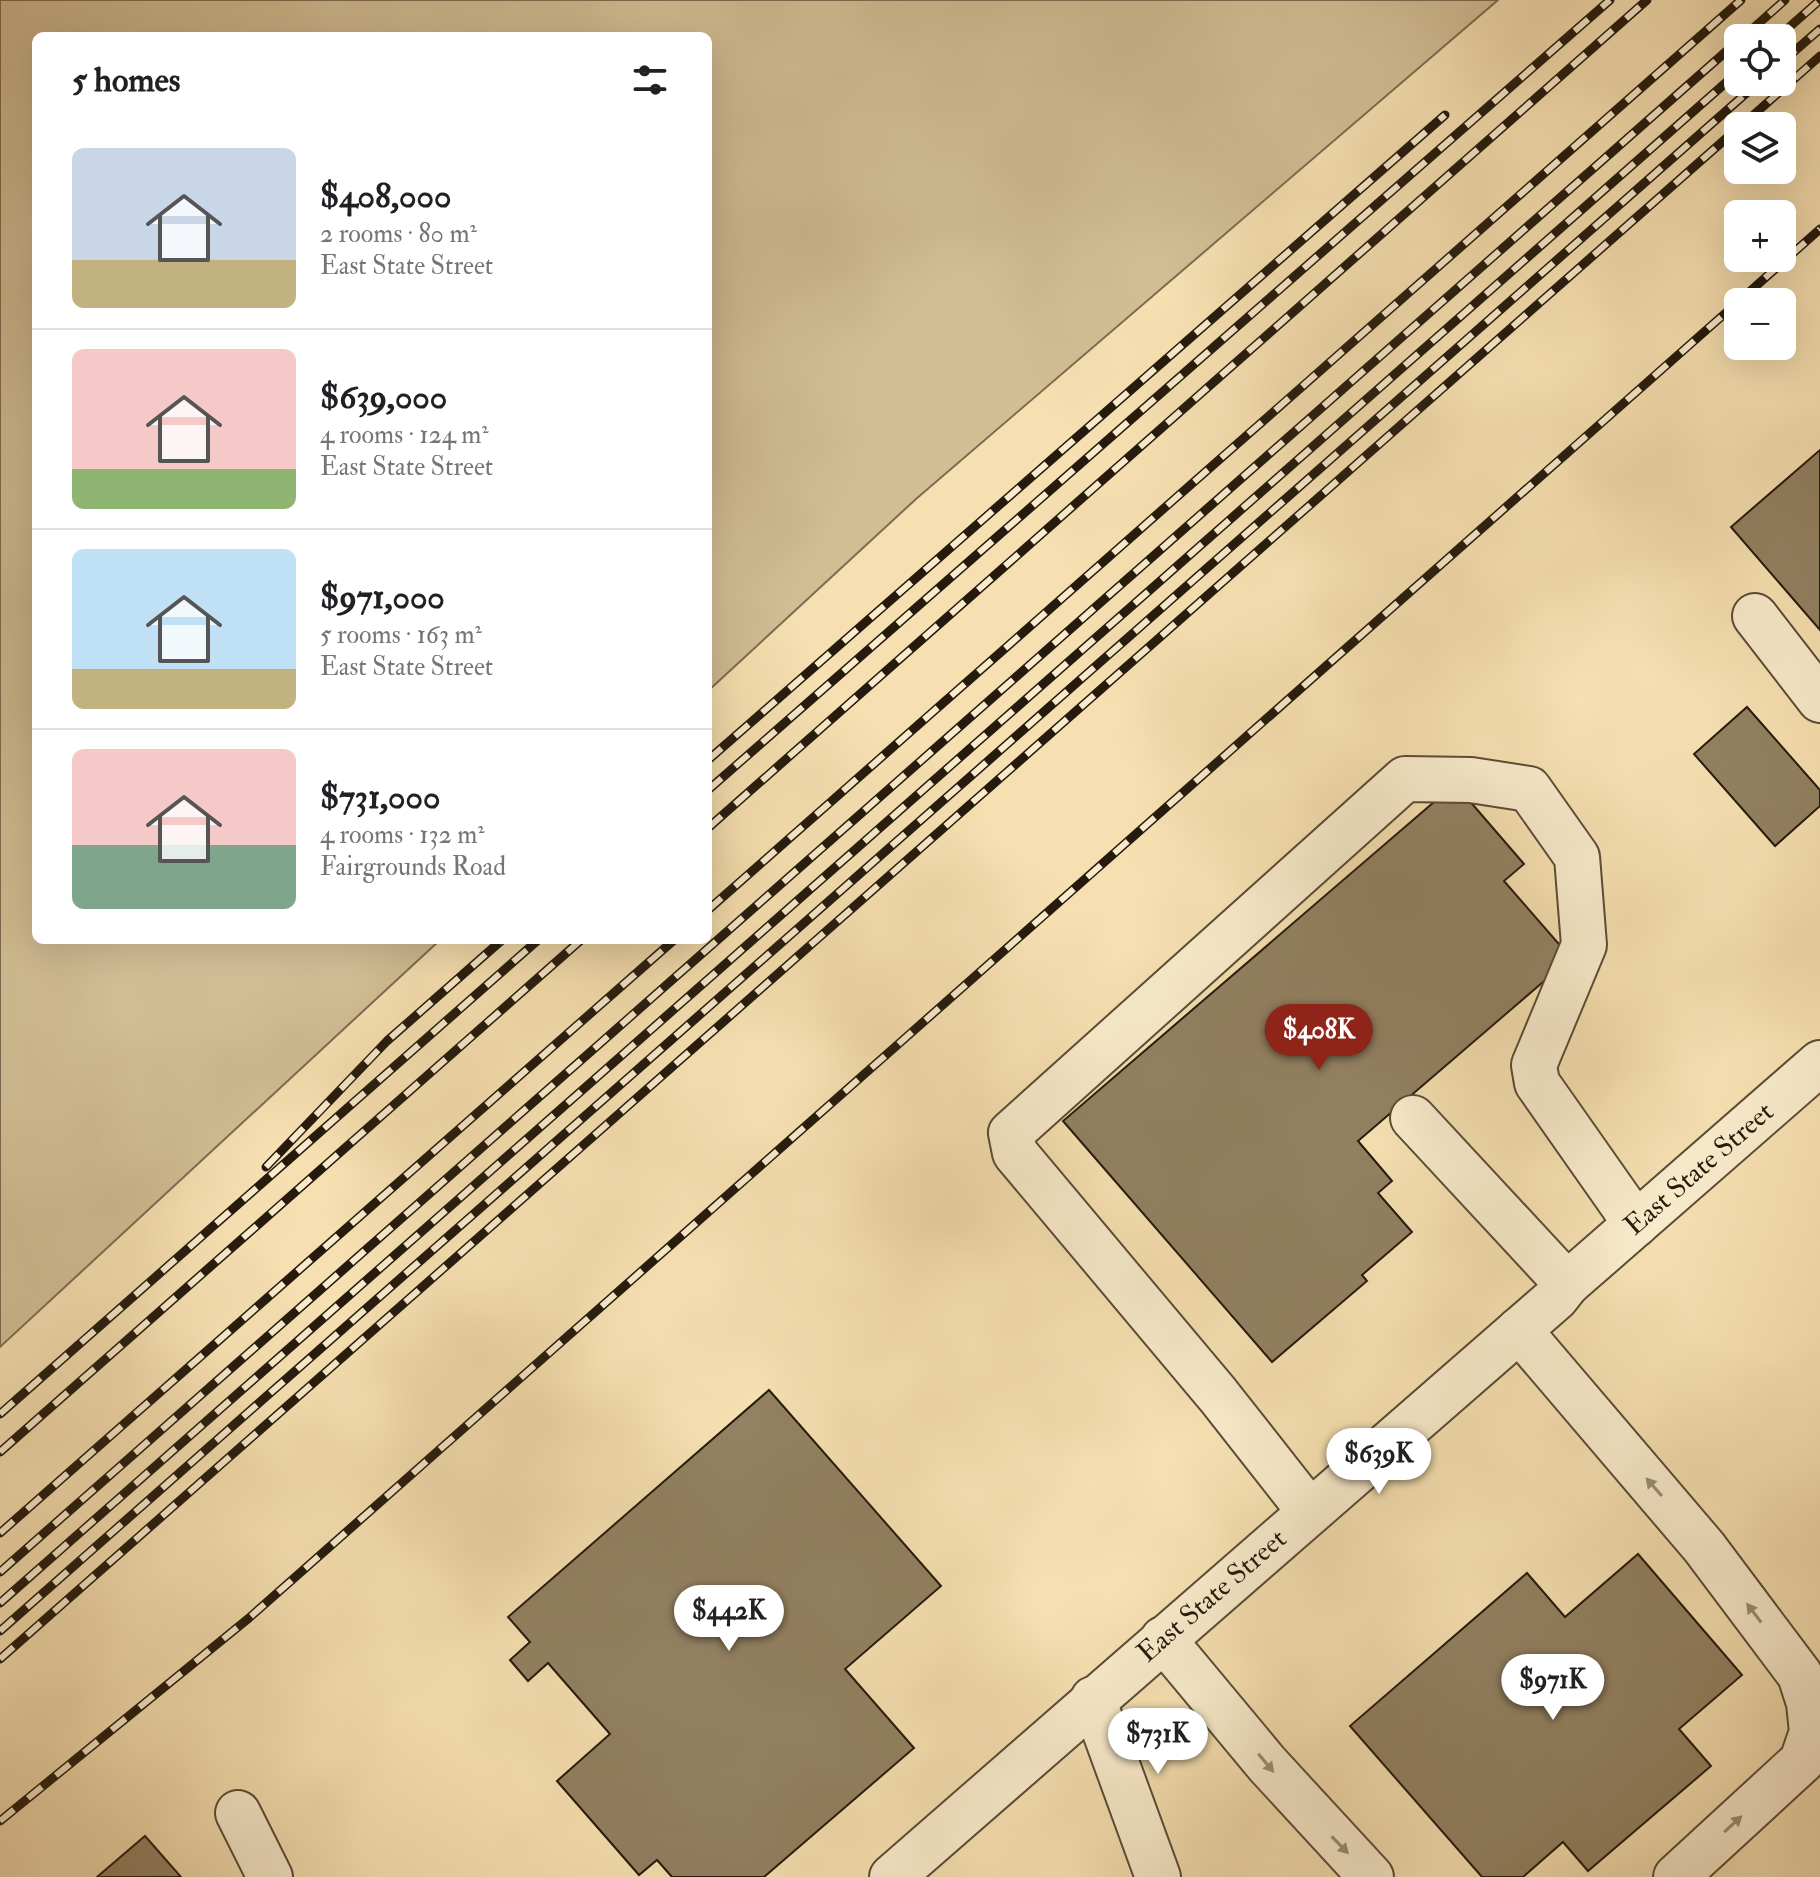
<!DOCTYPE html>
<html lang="en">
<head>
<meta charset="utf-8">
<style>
	:root { --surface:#fff; --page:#f6f6f6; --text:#202124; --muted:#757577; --line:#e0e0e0; --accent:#8f2418 }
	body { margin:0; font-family:"IM FELL Double Pica",serif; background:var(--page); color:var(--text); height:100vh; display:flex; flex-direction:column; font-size:30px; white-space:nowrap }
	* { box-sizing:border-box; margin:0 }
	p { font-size:26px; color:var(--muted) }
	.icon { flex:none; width:44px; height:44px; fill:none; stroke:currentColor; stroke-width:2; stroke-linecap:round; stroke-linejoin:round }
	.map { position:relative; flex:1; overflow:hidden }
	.panel { position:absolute; left:32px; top:32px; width:680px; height:912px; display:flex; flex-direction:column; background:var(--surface); border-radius:12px; box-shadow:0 8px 32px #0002 }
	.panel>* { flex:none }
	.fabs { position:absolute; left:1724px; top:24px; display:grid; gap:16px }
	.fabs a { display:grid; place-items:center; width:72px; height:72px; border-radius:12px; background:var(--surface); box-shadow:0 8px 32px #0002; font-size:40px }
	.price { position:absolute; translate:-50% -68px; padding:0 18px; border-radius:28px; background:#fff; color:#222; font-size:26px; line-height:52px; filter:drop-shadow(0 2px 4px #0008) }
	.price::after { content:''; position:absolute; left:50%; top:48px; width:24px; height:18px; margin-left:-12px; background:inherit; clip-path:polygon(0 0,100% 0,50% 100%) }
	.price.selected { background:var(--accent); color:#fff }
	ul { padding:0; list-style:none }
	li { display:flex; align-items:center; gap:24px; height:200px; padding:0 40px }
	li+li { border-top:2px solid var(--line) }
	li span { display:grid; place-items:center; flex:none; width:224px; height:160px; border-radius:12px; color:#555 }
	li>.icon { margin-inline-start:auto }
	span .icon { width:96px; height:96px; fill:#fffc; stroke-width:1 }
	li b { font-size:34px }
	h2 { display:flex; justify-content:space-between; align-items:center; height:96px; padding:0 40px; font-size:34px }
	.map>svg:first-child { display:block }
	.green { fill:#d2be95; stroke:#7c6c51; stroke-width:2 }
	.building { fill:#928162; stroke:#251a0d; stroke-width:2 }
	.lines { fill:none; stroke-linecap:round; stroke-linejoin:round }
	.minor-casing { stroke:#594c36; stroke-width:48 }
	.minor { stroke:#f9ebcc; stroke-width:44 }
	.rail-casing { stroke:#251a0d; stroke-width:9 }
	.rail { stroke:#f9ebcc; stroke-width:6; stroke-dasharray:18; stroke-linecap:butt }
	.oneway { fill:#9a8d76 }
	.labels { text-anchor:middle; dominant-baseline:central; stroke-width:7; stroke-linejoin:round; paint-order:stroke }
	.street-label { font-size:28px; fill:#251a0d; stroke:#f9ebcc }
</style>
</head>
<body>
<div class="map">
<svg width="1820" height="1877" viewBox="0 0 1820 1877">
	<rect width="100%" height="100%" fill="#f6e0b1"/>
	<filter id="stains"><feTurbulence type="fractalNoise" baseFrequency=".0025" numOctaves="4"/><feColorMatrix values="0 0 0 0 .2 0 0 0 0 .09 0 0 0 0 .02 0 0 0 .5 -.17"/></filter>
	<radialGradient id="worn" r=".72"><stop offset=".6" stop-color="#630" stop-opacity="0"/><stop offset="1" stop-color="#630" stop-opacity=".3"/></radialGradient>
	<path class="green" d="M0,0h1498l-582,499 -208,192v-655h-672v904h404l-440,407z"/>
	<g class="building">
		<path d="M1820,450v180l-89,-103z"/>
		<path d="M1747,707l73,83v16l-45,40 -81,-92z"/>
		<path d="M1455,784l69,80 -20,17 67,77 -213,183 34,40 -14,12 34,39 -50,43 5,6 -95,81 -209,-241z"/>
		<path d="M769,1390l172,196 -96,83 69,79 -150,129h-92l-15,-17 -18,15 -82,-94 53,-47 -62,-71 -20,18 -18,-21 20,-18 -22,-25z"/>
		<path d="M1638,1554l104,121 -63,54 32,37 -123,105 -25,-29 -40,35h-41l-132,-151 177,-153 38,44z"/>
		<path d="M145,1836l36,41h-84z"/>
	</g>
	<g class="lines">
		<g class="minor-casing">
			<g id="minor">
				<path d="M1755,616l65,84"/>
				<path d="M1413,1118l154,166"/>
				<path d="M1519,1330l185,217 96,128 9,28 3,29 -10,29 -126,116"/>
				<path d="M1310,1512l-92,-117 -203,-242 -4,-20 394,-354 66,1 58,9 48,68 7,88 -50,120 3,18 99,141"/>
				<path d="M1163,1639l104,125 104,113"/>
				<path d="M1093,1699l65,178"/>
				<path d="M238,1813l32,64"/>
				<path d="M892,1877l664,-579 11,-14 253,-221"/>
			</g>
		</g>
		<use href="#minor" class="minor"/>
		<g class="rail-casing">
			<g id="rail">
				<path d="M1742,38l43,-38"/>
				<path d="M1777,38l43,-38"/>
				<path d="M1782,62l38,-33"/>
				<path d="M1741,126l79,-70"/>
				<path d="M1738,302l82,-73"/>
				<path d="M708,760l737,-645"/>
				<path d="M708,790l902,-790"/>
				<path d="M708,828l939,-828"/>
				<path d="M708,910l1033,-910"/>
				<path d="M266,1167l121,-126 115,-101"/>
				<path d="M0,1414l538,-474"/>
				<path d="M0,1452l581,-512"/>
				<path d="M0,1533l674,-593"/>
				<path d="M0,1572l1738,-1531"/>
				<path d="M0,1603l1738,-1531"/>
				<path d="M0,1631l1759,-1549"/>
				<path d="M0,1659l1738,-1531"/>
				<path d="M0,1821l249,-203 1489,-1316"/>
			</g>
		</g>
		<use href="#rail" class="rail"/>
	</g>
	<defs><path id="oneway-solid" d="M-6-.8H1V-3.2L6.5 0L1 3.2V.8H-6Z" transform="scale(2)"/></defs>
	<g class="oneway">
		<use href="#oneway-solid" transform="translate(1654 1487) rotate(-131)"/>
		<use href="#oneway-solid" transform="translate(1754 1613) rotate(-127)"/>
		<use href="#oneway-solid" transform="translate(1266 1763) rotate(50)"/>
		<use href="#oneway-solid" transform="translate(1733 1824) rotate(-43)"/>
		<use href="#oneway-solid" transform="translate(1340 1845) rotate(46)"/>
	</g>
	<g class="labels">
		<g class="street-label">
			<text transform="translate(1699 1169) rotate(-41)">East State Street</text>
			<text transform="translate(1212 1596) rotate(-41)">East State Street</text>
		</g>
	</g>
	<rect width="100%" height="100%" filter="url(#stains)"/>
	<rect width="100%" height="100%" fill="url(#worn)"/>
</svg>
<div class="fabs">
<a><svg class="icon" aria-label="locate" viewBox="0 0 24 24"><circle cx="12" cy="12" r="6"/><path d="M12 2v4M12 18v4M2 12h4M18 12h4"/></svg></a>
<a><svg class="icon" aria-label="layers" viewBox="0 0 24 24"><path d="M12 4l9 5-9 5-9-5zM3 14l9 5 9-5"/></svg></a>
<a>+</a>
<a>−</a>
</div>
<b class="price selected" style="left:1319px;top:1072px">$408K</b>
<b class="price" style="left:1379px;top:1496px">$639K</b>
<b class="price" style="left:729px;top:1653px">$442K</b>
<b class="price" style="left:1553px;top:1722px">$971K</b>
<b class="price" style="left:1158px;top:1776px">$731K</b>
<section class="panel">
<h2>5 homes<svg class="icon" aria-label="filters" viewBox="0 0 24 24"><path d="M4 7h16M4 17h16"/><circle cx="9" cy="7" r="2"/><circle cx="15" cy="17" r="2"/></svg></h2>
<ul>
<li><span style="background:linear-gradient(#c9d6e8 70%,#c2b280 0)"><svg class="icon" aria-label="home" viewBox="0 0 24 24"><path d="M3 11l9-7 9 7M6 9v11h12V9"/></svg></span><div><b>$408,000</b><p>2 rooms · 80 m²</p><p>East State Street</p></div></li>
<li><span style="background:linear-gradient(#f6c9c9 75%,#8fb573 0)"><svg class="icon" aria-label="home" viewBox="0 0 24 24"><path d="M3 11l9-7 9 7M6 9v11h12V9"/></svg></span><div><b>$639,000</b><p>4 rooms · 124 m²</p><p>East State Street</p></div></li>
<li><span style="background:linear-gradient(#bfe0f5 75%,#c2b280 0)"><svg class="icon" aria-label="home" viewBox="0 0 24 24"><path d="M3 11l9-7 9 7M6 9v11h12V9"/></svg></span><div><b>$971,000</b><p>5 rooms · 163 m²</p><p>East State Street</p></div></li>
<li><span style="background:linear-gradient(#f6c9c9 60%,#7fa58c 0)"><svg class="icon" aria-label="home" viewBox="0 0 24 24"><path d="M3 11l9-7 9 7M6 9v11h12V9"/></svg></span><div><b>$731,000</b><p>4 rooms · 132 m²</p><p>Fairgrounds Road</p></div></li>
</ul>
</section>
</div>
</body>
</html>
